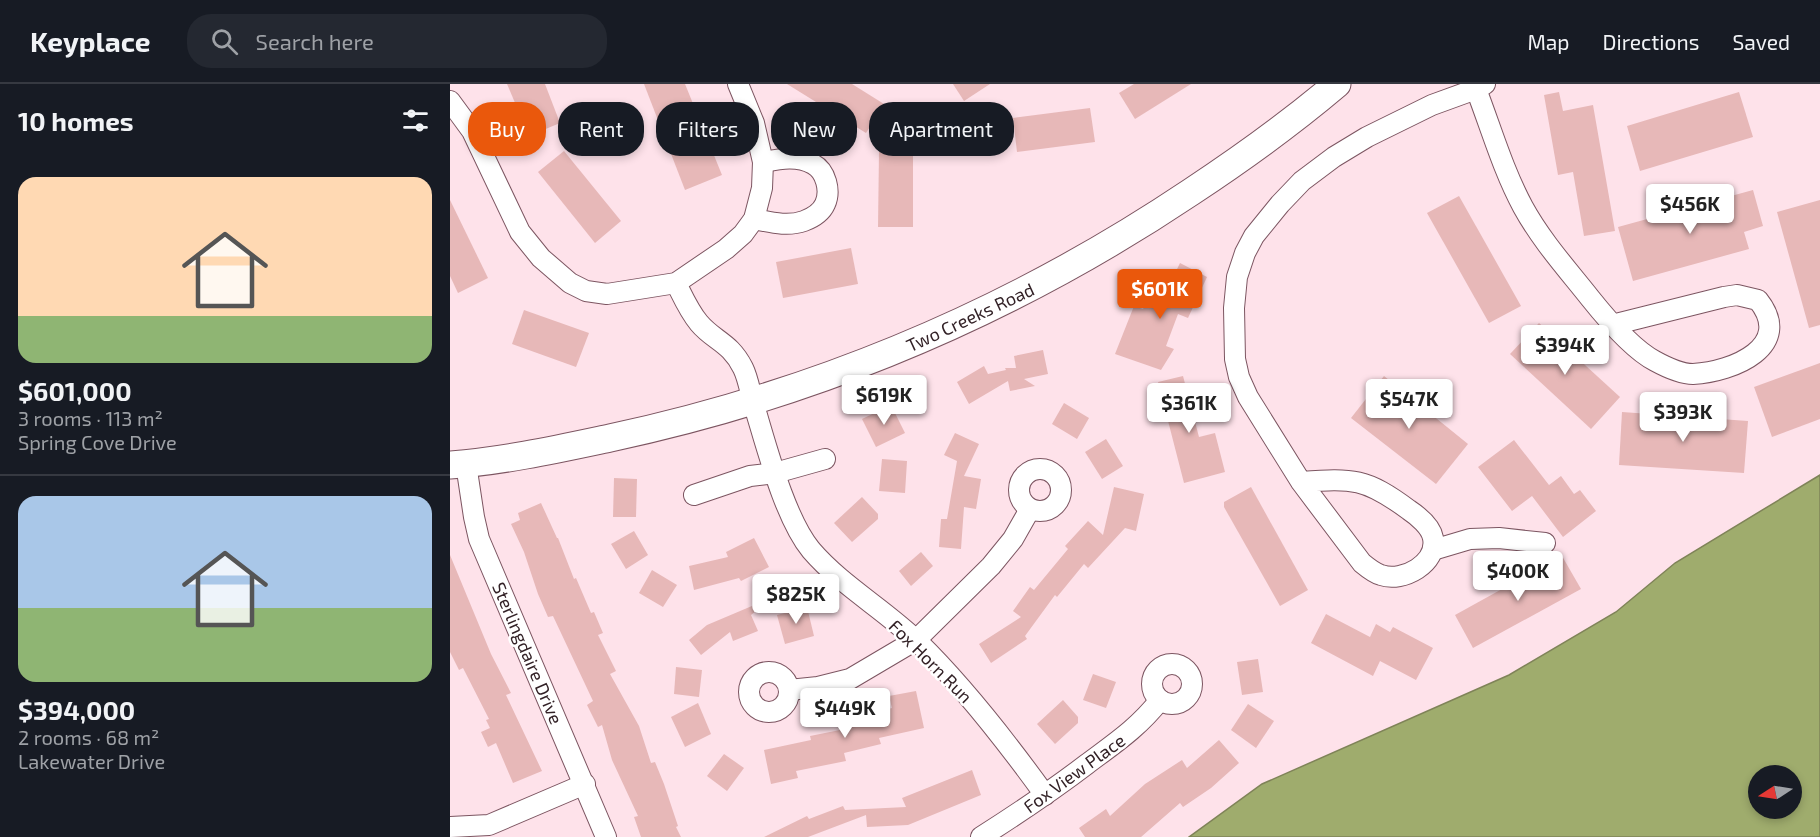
<!DOCTYPE html>
<html lang="en">
<head>
<meta charset="utf-8">
<style>
	:root { --surface:#171b24; --page:#242831; --text:#f1f3f6; --muted:#9ea1a6; --line:#363941; --accent:#ea580c }
	body { margin:0; font-family:"Exo 2",sans-serif; background:var(--page); color:var(--text); height:100vh; display:flex; flex-direction:column; font-size:22px; white-space:nowrap }
	* { box-sizing:border-box; margin:0 }
	p { font-size:20px; color:var(--muted) }
	.icon { flex:none; width:33px; height:33px; fill:none; stroke:currentColor; stroke-width:2; stroke-linecap:round; stroke-linejoin:round }
	.map { position:relative; flex:1; overflow:hidden }
	.sheet { display:flex; flex-direction:column; background:var(--surface); width:450px }
	.sheet>* { flex:none }
	.guide { position:absolute; left:18px; top:18px; width:570px; height:54px; display:flex; gap:12px }
	.needle { width:39px; rotate:258deg }
	.controls { position:absolute; left:1298px; top:681px; display:grid; gap:12px }
	.controls a { display:grid; place-items:center; width:54px; height:54px; border-radius:50%; background:var(--surface); box-shadow:0 3px 9px #0003; font-size:30px }
	.price { position:absolute; translate:-50% -51px; padding:0 14px; border-radius:6px; background:#fff; color:#222; font-size:20px; line-height:39px; filter:drop-shadow(0 2px 3px #0008) }
	.price::after { content:''; position:absolute; left:50%; top:36px; width:18px; height:14px; margin-left:-9px; background:inherit; clip-path:polygon(0 0,100% 0,50% 100%) }
	.price.selected { background:var(--accent); color:#fff }
	ul { padding:0; list-style:none }
	li { display:grid; align-content:center; gap:12px; height:318px; padding:0 18px }
	li+li { border-top:2px solid var(--line) }
	li span { display:grid; place-items:center; height:186px; border-radius:18px; color:#555 }
	li>.icon { margin-inline-start:auto }
	span .icon { width:108px; height:108px; fill:#fffc; stroke-width:1 }
	li b { font-size:26px }
	h2 { display:flex; justify-content:space-between; align-items:center; height:72px; padding:0 18px; font-size:26px }
	.tag { padding:0 21px; border-radius:24px; background:var(--surface); box-shadow:0 3px 9px #0003; font-size:21px; line-height:54px }
	.tag.selected { background:var(--accent); color:#fff }
	header { display:flex; align-items:center; gap:36px; box-sizing:border-box; height:84px; padding:0 30px; background:var(--surface); border-bottom:2px solid var(--line) }
	header strong { font-size:28px }
	nav { display:flex; gap:33px; margin-inline-start:auto; font-size:21px }
	.search { width:420px; height:54px; background:var(--page); display:flex; align-items:center; gap:15px; box-sizing:border-box; padding:0 21px; border-radius:24px; color:var(--muted); font-size:22px }
	main { display:flex; flex:1; min-height:0 }
	.map>svg:first-child { display:block }
	.water { fill:#9fac6d; stroke:#7f8358; stroke-width:1.5; fill-rule:evenodd }
	.building { fill:#e7b8b8 }
	.lines { fill:none; stroke-linecap:round; stroke-linejoin:round }
	.street-casing { stroke:#7c5561; stroke-width:22 }
	.secondary-casing { stroke:#7c5561; stroke-width:29 }
	.street { stroke:#fff; stroke-width:20 }
	.secondary { stroke:#fff; stroke-width:27 }
	.labels { text-anchor:middle; dominant-baseline:central; stroke-width:5; stroke-linejoin:round; paint-order:stroke }
	.street-label { font-size:18px; fill:#332227; stroke:#fff }
</style>
</head>
<body>
<header>
<strong>Keyplace</strong>
<div class="search"><svg class="icon" aria-label="search" viewBox="0 0 24 24"><circle cx="10" cy="10" r="6"/><path d="M15 15l6 6"/></svg>Search here</div>
<nav><a>Map</a><a>Directions</a><a>Saved</a></nav>
</header>
<main>
<section class="sheet">
<h2>10 homes<svg class="icon" aria-label="filters" viewBox="0 0 24 24"><path d="M4 7h16M4 17h16"/><circle cx="9" cy="7" r="2"/><circle cx="15" cy="17" r="2"/></svg></h2>
<ul>
<li><span style="background:linear-gradient(#ffd9b3 75%,#8fb573 0)"><svg class="icon" aria-label="home" viewBox="0 0 24 24"><path d="M3 11l9-7 9 7M6 9v11h12V9"/></svg></span><div><b>$601,000</b><p>3 rooms · 113 m²</p><p>Spring Cove Drive</p></div></li>
<li><span style="background:linear-gradient(#a9c7e8 60%,#8fb573 0)"><svg class="icon" aria-label="home" viewBox="0 0 24 24"><path d="M3 11l9-7 9 7M6 9v11h12V9"/></svg></span><div><b>$394,000</b><p>2 rooms · 68 m²</p><p>Lakewater Drive</p></div></li>
</ul>
</section>
<div class="map">
<svg width="1370" height="753" viewBox="0 0 1370 753">
	<rect width="100%" height="100%" fill="#fee2ea"/>
	<path class="water" d="M1370,391v362h-631l73,-53 247,-109 107,-63 59,-49zM1308,692h33v32h-33z"/>
	<g class="building">
		<path d="M57,0h38l15,39 -31,13z"/>
		<path d="M194,0h41l37,91 -37,15z"/>
		<path d="M337,0h65l32,20 -18,29z"/>
		<path d="M503,0h37l-26,17z"/>
		<path d="M684,0h57l-56,35 -16,-26z"/>
		<path d="M1109,8l4,19 30,-6 22,126 -31,5 -11,-64 -15,3 -14,-80z"/>
		<path d="M1289,8l14,45 -113,34 -13,-45z"/>
		<path d="M640,24l5,34 -78,10 -4,-34z"/>
		<path d="M114,67l57,70 -26,22 -57,-71z"/>
		<path d="M429,68l34,1v74h-35z"/>
		<path d="M1303,106l10,36 -19,6 5,17 -116,32 -15,-54z"/>
		<path d="M1009,112l62,110 -32,17 -62,-110z"/>
		<path d="M0,116l38,78 -30,15 -8,-17z"/>
		<path d="M1370,116v125l-11,3 -32,-116z"/>
		<path d="M401,164l7,36 -75,14 -7,-36z"/>
		<path d="M730,179l27,14 -19,41 -10,-4 -12,32 8,3 -13,21 -46,-16 19,-48 9,3 8,-15 11,6z"/>
		<path d="M74,226l65,23 -13,34 -64,-23z"/>
		<path d="M1089,239l81,74 -29,32 -81,-75z"/>
		<path d="M593,266l5,24 -24,5 11,7 -25,5 -2,-10 -39,23 -12,-22 27,-16 4,8 18,-4 -1,-2h11l-2,-12z"/>
		<path d="M1370,279v56l-48,18 -18,-50z"/>
		<path d="M733,292l16,61 16,-4 10,39 -41,11 -26,-101z"/>
		<path d="M934,292l84,68 -32,40 -85,-66z"/>
		<path d="M614,319l25,15 -12,21 -25,-15z"/>
		<path d="M441,321l14,28 -29,14 -14,-28z"/>
		<path d="M1172,328l126,9 -4,52 -125,-8z"/>
		<path d="M505,349l24,11 -15,32 17,3 -5,30 -12,-2 -3,42 -22,-2 2,-28h6l10,-58 -13,-6z"/>
		<path d="M656,355l17,27 -21,13 -17,-27z"/>
		<path d="M1064,356l35,45 12,-9 13,18 6,-4 16,21 -33,26 -31,-41 -20,15 -34,-44z"/>
		<path d="M432,375l25,2 -2,32 -26,-2z"/>
		<path d="M164,394l23,1 -1,38h-23z"/>
		<path d="M664,403l30,7 -8,37 -11,-3 -37,40 -4,-4 -27,33 -2,-2 -30,41 2,3 -36,24 -12,-19 42,-27 -8,-6 17,-24 4,3 34,-41 -3,-3 23,-25 15,14z"/>
		<path d="M801,403l57,103 -28,16 -56,-99v-5z"/>
		<path d="M412,413l16,17v5l-26,23 -18,-19z"/>
		<path d="M91,419l16,35h1l16,41 2,-1 15,35 3,-1 9,21 -5,2 18,36 -6,3 29,52 12,37 4,-1 9,22 14,42 -2,1 5,10h-40l-7,-20 4,-1 -26,-56 -10,-35 -4,2 -11,-22 6,-4 -40,-85 -5,1 -10,-23 -14,-42 -13,-28 9,-4 -2,-7z"/>
		<path d="M184,447l14,24 -22,14 -15,-25z"/>
		<path d="M304,454l15,29 -28,14 -2,-3 -45,12 -5,-24 39,-9 -2,-5z"/>
		<path d="M471,468l12,14 -22,20 -12,-15z"/>
		<path d="M0,471l41,99 20,39 -5,2 36,76 -29,12 -17,-40 -8,4 -7,-15 9,-4 -4,-8 3,-1 -26,-51 -4,2 -9,-18z"/>
		<path d="M1112,472l19,33 -108,59 -18,-33z"/>
		<path d="M202,486l25,15 -14,22 -24,-14z"/>
		<path d="M309,519l2,4 -10,8 7,16 -25,10 -3,-9 -29,23 -12,-15 18,-15z"/>
		<path d="M357,523l7,29 -29,8 -8,-29z"/>
		<path d="M876,530l44,23 6,-13 14,8 3,-5 40,21 -17,32 -36,-19 -7,15 -62,-33z"/>
		<path d="M808,575l5,33 -21,3 -5,-33z"/>
		<path d="M226,583l26,3 -3,27 -25,-3z"/>
		<path d="M643,590l23,8 -10,26 -23,-8z"/>
		<path d="M466,607l8,37 -45,10 2,6 -37,9 2,8 -50,10 2,7 -27,6 -7,-34 47,-10 -1,-4 40,-8 -3,-9 45,-11 -3,-12z"/>
		<path d="M613,616l15,17v6l-23,21 -18,-20z"/>
		<path d="M248,619l13,31 -26,13 -14,-30z"/>
		<path d="M798,620l26,17 -18,27 -25,-18z"/>
		<path d="M769,656l20,23 -28,25 -28,19 -3,-4 -39,34h-56l-6,-9 27,-19 4,7 35,-32 37,-24 5,8z"/>
		<path d="M274,670l20,14 -17,23 -20,-15z"/>
		<path d="M522,686l9,25 -73,30 -41,2 -1,-12 -58,22h-44l43,-21 2,3 34,-13 2,4 61,-3 -4,-9z"/>
	</g>
	<g class="lines">
		<g class="street-casing">
			<g id="street">
				<path d="M1027,0l-1,5c15,39 27,81 47,118 18,33 44,62 67,91 16,20 42,51 65,63 11,6 26,13 38,13 40,-2 102,-28 65,-74l-21,-5 -13,2 -112,28"/>
				<path d="M0,17l22,30 48,101 21,26 29,25 16,8 21,3 69,-11 50,-34 17,-15 11,-15 8,-31 1,-26 -9,-39 -16,-39"/>
				<path d="M304,135c16,3 33,8 50,2 8,-3 17,-8 21,-17 6,-13 1,-33 -12,-40 -16,-9 -34,-5 -50,-2"/>
				<path d="M226,199c7,14 13,28 23,40 15,18 31,19 44,45 5,10 7,23 10,34 13,42 31,115 58,148 31,36 73,59 107,92 47,46 88,99 127,153"/>
				<path d="M16,380l8,53 5,22 127,298"/>
				<circle cx="590" cy="406" r="21"/>
				<path d="M851,398c52,-4 65,-4 108,28 9,6 22,17 24,28 5,25 -30,45 -52,37 -7,-2 -13,-7 -19,-12l-61,-81 -53,-85 -9,-20 -4,-18 -1,-51 3,-31 8,-24 9,-17 26,-32 22,-23 32,-24 33,-20 65,-32 44,-16 9,-5"/>
				<path d="M244,411l56,-19 25,-3 50,-14"/>
				<path d="M983,466l37,-11 29,-1 46,5"/>
				<circle cx="722" cy="600" r="20"/>
				<circle cx="319" cy="608" r="20"/>
				<path d="M339,606l29,-3 32,-8 66,-39 75,-74 22,-27 17,-30"/>
				<path d="M0,743l39,-2 96,-41"/>
				<path d="M531,753c36,-23 72,-47 106,-73 28,-21 51,-36 73,-64"/>
			</g>
		</g>
		<g class="secondary-casing">
			<path id="secondary" d="M0,381c54,-4 108,-16 160,-27 210,-45 402,-126 581,-246 50,-33 100,-69 146,-108"/>
		</g>
		<use href="#street" class="street"/>
		<use href="#secondary" class="secondary"/>
	</g>
	<g class="labels">
		<g class="street-label">
			<text transform="translate(520 233) rotate(-25)">Two Creeks Road</text>
			<text transform="translate(78 569) rotate(67)">Sterlingdaire Drive</text>
			<text transform="translate(481 577) rotate(45)">Fox Horn Run</text>
			<text transform="translate(624 689) rotate(-36)">Fox View Place</text>
		</g>
	</g>
</svg>
<div class="controls">
<a><svg class="needle" viewBox="-14 -14 28 28"><path d="M0-13l5 13h-10z" fill="#e53935"/><path d="M0 13l5-13h-10z" fill="#9ea1a6"/></svg></a>
</div>
<b class="price" style="left:1240px;top:151px">$456K</b>
<b class="price selected" style="left:710px;top:236px">$601K</b>
<b class="price" style="left:1115px;top:292px">$394K</b>
<b class="price" style="left:434px;top:342px">$619K</b>
<b class="price" style="left:959px;top:346px">$547K</b>
<b class="price" style="left:739px;top:350px">$361K</b>
<b class="price" style="left:1233px;top:359px">$393K</b>
<b class="price" style="left:1068px;top:518px">$400K</b>
<b class="price" style="left:346px;top:541px">$825K</b>
<b class="price" style="left:395px;top:655px">$449K</b>
<div class="guide">
<a class="tag selected">Buy</a>
<a class="tag">Rent</a>
<a class="tag">Filters</a>
<a class="tag">New</a>
<a class="tag">Apartment</a>
</div>
</div>
</main>
</body>
</html>
